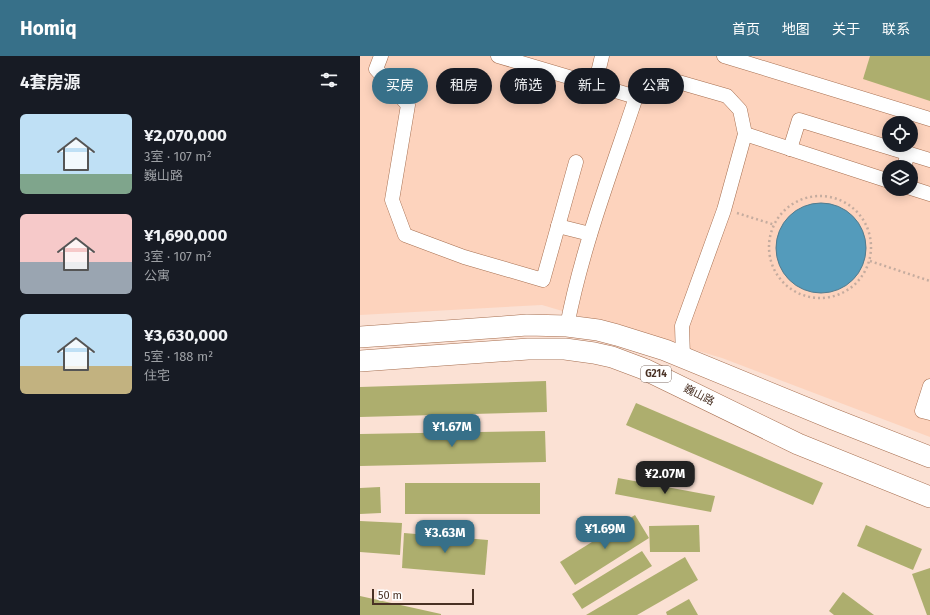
<!DOCTYPE html>
<html lang="zh">
<head>
<meta charset="utf-8">
<style>
	:root { --surface:#171b24; --page:#20242c; --text:#f1f3f6; --muted:#9ea1a6; --accent:#377089 }
	body { margin:0; font-family:"Fira Sans","Noto Sans SC",sans-serif; background:var(--page); color:var(--text); height:100vh; display:flex; flex-direction:column; font-size:15px; white-space:nowrap }
	* { box-sizing:border-box; margin:0 }
	p { font-size:13px; color:var(--muted) }
	.icon { flex:none; width:22px; height:22px; fill:none; stroke:currentColor; stroke-width:2; stroke-linecap:round; stroke-linejoin:round }
	.map { position:relative; flex:1; overflow:hidden }
	.panel { display:flex; flex-direction:column; background:var(--surface); width:360px }
	.panel>* { flex:none }
	.hud { position:absolute; left:12px; top:12px; width:380px; height:36px; display:flex; gap:8px }
	.controls { position:absolute; left:522px; top:60px; display:grid; gap:8px }
	.controls a { display:grid; place-items:center; width:36px; height:36px; border-radius:50%; background:var(--surface); box-shadow:0 2px 10px #0003; font-size:20px }
	.scale { position:absolute; left:12px; bottom:10px; width:102px; box-sizing:border-box; padding-left:4px; border:2px solid #493124; border-top:0; font-size:11px; line-height:14px; white-space:nowrap; color:#493124; -webkit-text-stroke:3px #fff; paint-order:stroke }
	.price { position:absolute; translate:-50% -34px; padding:0 9px; border-radius:8px; background:var(--accent); color:#fff; font-size:13px; line-height:26px; filter:drop-shadow(0 1px 2px #0008) }
	.price::after { content:''; position:absolute; left:50%; top:24px; width:12px; height:9px; margin-left:-6px; background:inherit; clip-path:polygon(0 0,100% 0,50% 100%) }
	.price.current { background:#222; color:#fff }
	ul { padding:0; list-style:none }
	li { display:flex; align-items:center; gap:12px; height:100px; padding:0 20px }
	li span { display:grid; place-items:center; flex:none; width:112px; height:80px; border-radius:6px; color:#555 }
	li>.icon { margin-inline-start:auto }
	span .icon { width:48px; height:48px; fill:#fffc; stroke-width:1 }
	li b { font-size:17px }
	h2 { display:flex; justify-content:space-between; align-items:center; height:48px; padding:0 20px; font-size:17px }
	.chip { padding:0 14px; border-radius:18px; background:var(--surface); box-shadow:0 2px 10px #0003; font-size:14px; line-height:36px }
	.chip.current { background:var(--accent); color:#fff }
	header { display:flex; align-items:center; gap:24px; box-sizing:border-box; height:56px; padding:0 20px; background:var(--accent); color:#fff }
	header strong { font-size:19px }
	nav { display:flex; gap:22px; margin-inline-start:auto; font-size:14px }
	main { display:flex; flex:1; min-height:0 }
	.map>svg:first-child { display:block }
	.built { fill:#fdd3bd; fill-rule:evenodd }
	.water { fill:#549bbb; stroke:#517b8e }
	.building { fill:#adae6e }
	.lines { fill:none; stroke-linecap:round; stroke-linejoin:round }
	.minor-casing { stroke:#a66e4f; stroke-width:15 }
	.highway-casing { stroke:#a66e4f; stroke-width:22 }
	.path { stroke:#c5ac9f; stroke-width:2.5; stroke-dasharray:2 3; stroke-linecap:butt }
	.minor { stroke:#fff; stroke-width:14 }
	.highway { stroke:#fff; stroke-width:21 }
	.labels { text-anchor:middle; dominant-baseline:central; stroke-width:3.5; stroke-linejoin:round; paint-order:stroke }
	.shield { fill:#fff; stroke:#806f66; stroke-width:1 }
	.shield-label { font-size:10px; font-weight:bold; fill:#493124 }
	.street-label { font-size:11px; fill:#493124; stroke:#fff }
</style>
</head>
<body>
<header>
<strong>Homiq</strong>
<nav><a>首页</a><a>地图</a><a>关于</a><a>联系</a></nav>
</header>
<main>
<section class="panel">
<h2>4套房源<svg class="icon" aria-label="filters" viewBox="0 0 24 24"><path d="M4 7h16M4 17h16"/><circle cx="9" cy="7" r="2"/><circle cx="15" cy="17" r="2"/></svg></h2>
<ul>
<li><span style="background:linear-gradient(#bfe0f5 75%,#7fa58c 0)"><svg class="icon" aria-label="home" viewBox="0 0 24 24"><path d="M3 11l9-7 9 7M6 9v11h12V9"/></svg></span><div><b>¥2,070,000</b><p>3室 · 107 m²</p><p>巍山路</p></div></li>
<li><span style="background:linear-gradient(#f6c9c9 60%,#9aa5b1 0)"><svg class="icon" aria-label="home" viewBox="0 0 24 24"><path d="M3 11l9-7 9 7M6 9v11h12V9"/></svg></span><div><b>¥1,690,000</b><p>3室 · 107 m²</p><p>公寓</p></div></li>
<li><span style="background:linear-gradient(#bfe0f5 65%,#c2b280 0)"><svg class="icon" aria-label="home" viewBox="0 0 24 24"><path d="M3 11l9-7 9 7M6 9v11h12V9"/></svg></span><div><b>¥3,630,000</b><p>5室 · 188 m²</p><p>住宅</p></div></li>
</ul>
</section>
<div class="map">
<svg width="570" height="559" viewBox="0 0 570 559">
	<rect width="100%" height="100%" fill="#fbe1d4"/>
	<path class="built" d="M0,0h570v381l-208,-79 -180,-53 -182,10zM529,67h22v22h-22zM529,111h22v22h-22z"/>
	<circle class="water" cx="461" cy="192" r="45"/>
	<g class="building">
		<path d="M510,0h60v45l-67,-22z"/>
		<path d="M186,325l1,31 -187,5v-30z"/>
		<path d="M276,347l187,80 -10,22 -187,-80z"/>
		<path d="M185,375l1,31 -186,4v-32z"/>
		<path d="M258,422l97,18 -4,16 -96,-18z"/>
		<rect x="45" y="427" width="135" height="31"/>
		<path d="M20,431l1,26 -21,1v-26z"/>
		<path d="M275,459l14,23 -74,47 -15,-23z"/>
		<path d="M0,465l42,2 -2,32 -40,-3z"/>
		<path d="M339,469l1,27h-50l-1,-26z"/>
		<path d="M506,469l56,24 -9,21 -56,-24z"/>
		<path d="M44,477l84,7 -3,35 -83,-7z"/>
		<path d="M282,495l10,15 -70,43 -10,-15z"/>
		<path d="M325,501l13,23 -61,35h-51z"/>
		<path d="M570,512v47h-3l-15,-41z"/>
		<path d="M483,536l31,23h-40l-5,-4z"/>
		<path d="M0,540l81,18v1h-81z"/>
		<path d="M329,543l9,16h-31l-1,-3z"/>
	</g>
	<g class="lines">
		<g class="minor-casing">
			<g id="minor">
				<path d="M21,0l-5,13 32,36 -16,95 13,35 59,22 79,23 33,-118"/>
				<path d="M138,0l138,41"/>
				<path d="M364,0l206,63"/>
				<path d="M235,29l7,-29"/>
				<path d="M385,78l144,47"/>
				<path d="M430,93l9,-29 131,40"/>
				<path d="M544,111l4,-14"/>
				<path d="M551,132l19,6"/>
				<path d="M198,170l32,8"/>
				<path d="M207,270c15,-78 44,-154 69,-229l5,-13 20,-7 66,19 13,14 5,24 -21,76 -42,116 1,31"/>
				<path d="M570,330l-8,25 8,2"/>
			</g>
		</g>
		<g class="highway-casing">
			<g id="highway">
				<path d="M0,281l142,-10 25,-2 40,1 31,4 19,5 48,15 168,69 97,38"/>
				<path d="M0,305l168,-12h37l29,4 18,4 32,12 154,75 132,53"/>
			</g>
		</g>
		<g class="path">
			<circle cx="460" cy="191" r="51"/>
			<path d="M377,157l38,12"/>
			<path d="M510,205l60,20"/>
		</g>
		<use href="#minor" class="minor"/>
		<use href="#highway" class="highway"/>
	</g>
	<g class="labels">
		<rect class="shield" x="281" y="310" width="30" height="16" rx="3"/>
		<g class="shield-label">
			<text x="296" y="318">G214</text>
		</g>
		<g class="street-label">
			<text transform="translate(339 339) rotate(27)">巍山路</text>
		</g>
	</g>
</svg>
<div class="controls">
<a><svg class="icon" aria-label="locate" viewBox="0 0 24 24"><circle cx="12" cy="12" r="6"/><path d="M12 2v4M12 18v4M2 12h4M18 12h4"/></svg></a>
<a><svg class="icon" aria-label="layers" viewBox="0 0 24 24"><path d="M12 4l9 5-9 5-9-5zM3 14l9 5 9-5"/></svg></a>
</div>
<div class="scale">50 m</div>
<b class="price" style="left:92px;top:392px">¥1.67M</b>
<b class="price current" style="left:305px;top:439px">¥2.07M</b>
<b class="price" style="left:245px;top:494px">¥1.69M</b>
<b class="price" style="left:85px;top:498px">¥3.63M</b>
<div class="hud">
<a class="chip current">买房</a>
<a class="chip">租房</a>
<a class="chip">筛选</a>
<a class="chip">新上</a>
<a class="chip">公寓</a>
</div>
</div>
</main>
</body>
</html>
